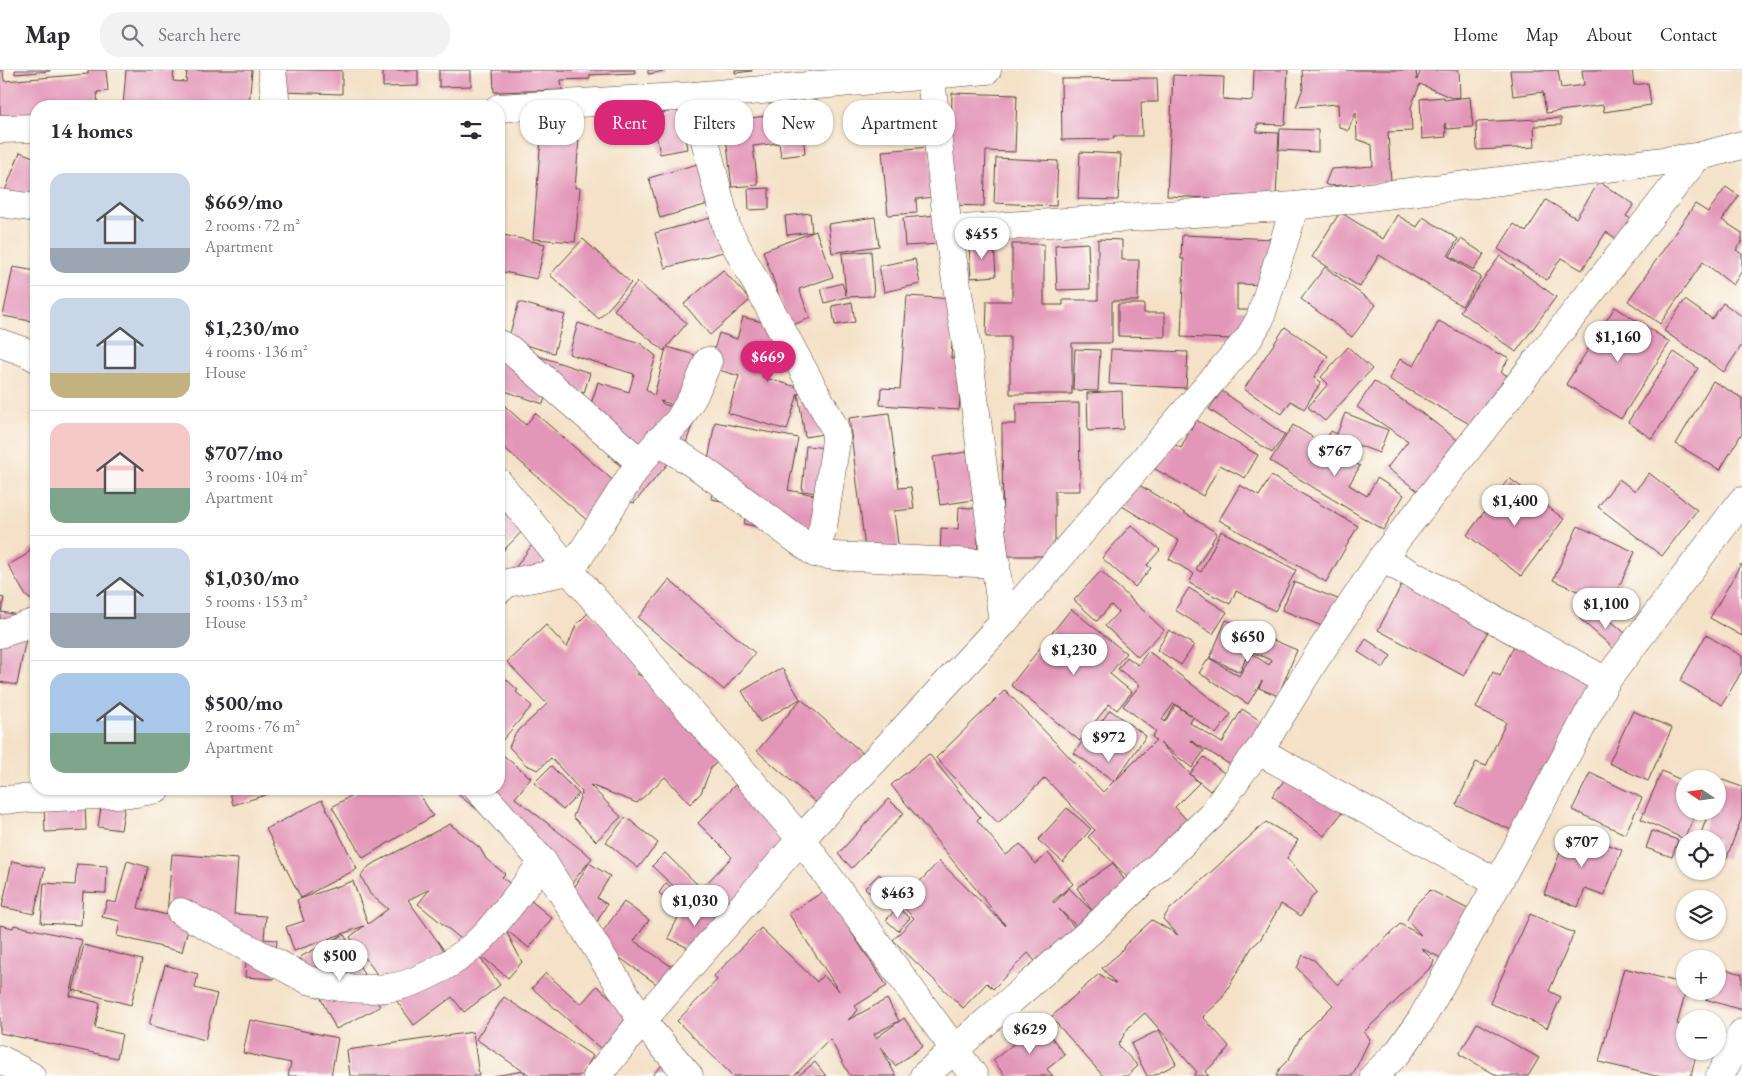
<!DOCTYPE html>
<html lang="en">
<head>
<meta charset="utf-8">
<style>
	:root { --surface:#fff; --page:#f2f2f3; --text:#2b2b33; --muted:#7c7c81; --line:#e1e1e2; --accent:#db2777 }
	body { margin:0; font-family:"EB Garamond",serif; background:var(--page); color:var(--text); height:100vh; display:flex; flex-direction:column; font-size:19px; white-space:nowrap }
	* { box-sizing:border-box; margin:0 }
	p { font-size:16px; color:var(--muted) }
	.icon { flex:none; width:28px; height:28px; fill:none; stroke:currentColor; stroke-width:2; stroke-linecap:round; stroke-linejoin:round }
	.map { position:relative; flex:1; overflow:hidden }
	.details { position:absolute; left:30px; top:30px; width:475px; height:695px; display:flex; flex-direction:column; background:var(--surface); border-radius:20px; box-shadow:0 1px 4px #0004 }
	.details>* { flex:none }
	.guide { position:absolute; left:520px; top:30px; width:475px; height:45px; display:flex; gap:10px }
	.needle { width:32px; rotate:283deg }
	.controls { position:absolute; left:1676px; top:700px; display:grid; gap:10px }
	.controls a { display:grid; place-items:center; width:50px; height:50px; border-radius:50%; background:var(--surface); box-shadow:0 1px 4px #0004; font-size:25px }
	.price { position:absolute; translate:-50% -42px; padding:0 11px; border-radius:18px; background:#fff; color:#222; font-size:16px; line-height:32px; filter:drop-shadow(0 1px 2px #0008) }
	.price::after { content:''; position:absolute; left:50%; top:30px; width:15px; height:11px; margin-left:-8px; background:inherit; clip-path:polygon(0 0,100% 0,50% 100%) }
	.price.current { background:var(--accent); color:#fff }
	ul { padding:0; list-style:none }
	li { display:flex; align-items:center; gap:15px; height:125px; padding:0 20px }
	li+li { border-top:1px solid var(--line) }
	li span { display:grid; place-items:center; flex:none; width:140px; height:100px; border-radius:15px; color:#555 }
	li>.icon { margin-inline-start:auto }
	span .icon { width:60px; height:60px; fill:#fffc; stroke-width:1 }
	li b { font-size:21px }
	h2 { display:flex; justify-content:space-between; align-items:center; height:60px; padding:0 20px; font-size:21px }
	.tag { padding:0 18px; border-radius:20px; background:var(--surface); box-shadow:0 1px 4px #0004; font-size:18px; line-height:45px }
	.tag.current { background:var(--accent); color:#fff }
	header { display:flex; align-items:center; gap:30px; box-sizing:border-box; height:70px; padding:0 25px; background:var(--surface); border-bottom:1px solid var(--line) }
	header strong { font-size:24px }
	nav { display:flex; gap:28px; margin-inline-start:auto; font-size:18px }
	.search { width:350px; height:45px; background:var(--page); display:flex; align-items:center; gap:12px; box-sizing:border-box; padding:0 18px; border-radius:20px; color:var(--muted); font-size:19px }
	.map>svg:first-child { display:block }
	.building { fill:#e397b8; fill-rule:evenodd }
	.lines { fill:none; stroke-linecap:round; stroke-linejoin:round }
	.street-casing { stroke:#574537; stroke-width:29 }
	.street { stroke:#fff; stroke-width:28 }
</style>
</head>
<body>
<header>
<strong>Map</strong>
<div class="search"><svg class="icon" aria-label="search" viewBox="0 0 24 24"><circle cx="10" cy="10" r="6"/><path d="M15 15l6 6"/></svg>Search here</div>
<nav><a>Home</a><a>Map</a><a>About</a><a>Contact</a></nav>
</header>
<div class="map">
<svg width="1742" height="1006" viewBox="0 0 1742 1006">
	<rect width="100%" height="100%" fill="#fdfcf7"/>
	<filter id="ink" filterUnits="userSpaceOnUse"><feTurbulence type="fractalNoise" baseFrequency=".02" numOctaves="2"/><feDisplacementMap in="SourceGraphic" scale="10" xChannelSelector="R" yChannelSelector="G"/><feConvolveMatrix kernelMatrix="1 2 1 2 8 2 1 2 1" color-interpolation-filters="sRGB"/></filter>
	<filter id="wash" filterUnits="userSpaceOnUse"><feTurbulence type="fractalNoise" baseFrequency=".0096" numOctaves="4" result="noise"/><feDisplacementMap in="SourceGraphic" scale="20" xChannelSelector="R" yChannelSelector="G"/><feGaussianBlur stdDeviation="1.12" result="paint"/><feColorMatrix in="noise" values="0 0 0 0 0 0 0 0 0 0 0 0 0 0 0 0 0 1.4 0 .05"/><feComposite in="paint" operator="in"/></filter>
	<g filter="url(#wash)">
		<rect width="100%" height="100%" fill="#f4e1c7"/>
		<g id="blocks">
			<g class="building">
				<path d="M0,0h3l1,11 84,-7v-4h18l2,21 -11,1 1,14h-62v16l-36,4z"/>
				<path d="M15,0h35v1l-35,3z"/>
				<path d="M126,0h48l-1,11 13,1 1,-12h65l-3,36h-126z"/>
				<path d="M283,0h59v24l-60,-2z"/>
				<path d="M383,0h35v16l-35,1z"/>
				<path d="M439,0h32v16l-32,1z"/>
				<path d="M493,0h142v3l-45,2v4l-29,1 1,10 -68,2z"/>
				<path d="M648,0h16l1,1 -17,3z"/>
				<path d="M735,0h17v1l-17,2z"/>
				<path d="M1254,0h34l-3,55 -28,-1v8l22,1 -3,65 -43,-2v3l-66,-3 6,-121 51,2 -1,22 30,2z"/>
				<path d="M1302,0h114l1,10 4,-10h38l1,27 -8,1 -32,-14 -9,23 1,24 -24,1 3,50 -62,4 -4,-2 6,-15 42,-3 -1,-21 -15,-6 -1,-27 -8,19 -9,-4 -1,-23 -42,3 7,-19z"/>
				<path d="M1510,0h48l3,18 23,-3 -2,-15h50l2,15 14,-2 3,22 -47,7 -1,-7 -57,8 -3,-21 -30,4z"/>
				<path d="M1157,8l1,24h-17l1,34h-29l1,3 -52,1 -1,-61z"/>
				<path d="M952,23l65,2 -2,57 -29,-1 -2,55 -35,-1z"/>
				<path d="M1444,27v3l26,-3 3,30 -26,2 -2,-6 1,14 -24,2 -2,-40z"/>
				<path d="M680,40l7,39 -27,5 -8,-39z"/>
				<path d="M801,42l4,42 -24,3 -2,-14 -26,3 5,39 -26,2 -8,-66z"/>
				<path d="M1561,48v7l-27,1 1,21 -58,3 -1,-28z"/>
				<path d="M1280,59l38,1v22l-39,-2z"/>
				<path d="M541,67l38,3 -4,48h5l-5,54 -42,-3z"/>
				<path d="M930,77l3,50 -17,2 1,14 -29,2 -6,-64z"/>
				<path d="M20,82l16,6v51l-33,-13z"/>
				<path d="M1080,82l41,2 -3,46 -40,-1z"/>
				<path d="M996,88l62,3 -2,45 -62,-3z"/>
				<path d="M704,92l11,40 -55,16 -11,-40z"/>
				<path d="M1599,112l35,22 -8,12 12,7 -14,21 -18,-12 -24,38 -21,-12 -14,22 -49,-31 16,-25 12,8 20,-32 30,18z"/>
				<path d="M1726,117l13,9 -17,24 20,13v8l-6,9 6,4v17l-9,14 -30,-23 -43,62 -32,-23 67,-97 13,8z"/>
				<path d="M769,118v21l-20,1 -1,-21z"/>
				<path d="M1340,142l43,27 14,-24 20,12 6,-10 35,22 -10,17 33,21 -19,29 -83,-51 -19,32 -48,-30z"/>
				<path d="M810,143l2,19 -25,3 -2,-19z"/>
				<path d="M721,145l9,35 -65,18 -10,-35z"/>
				<path d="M938,145l2,29 -35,2 -2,-28z"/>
				<path d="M875,147l4,29 -47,7 -4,-29z"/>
				<path d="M816,161l17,46 -34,12 11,29 -20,8 -27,-75z"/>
				<path d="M499,164l46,10 -8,35 -38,-8z"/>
				<path d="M1182,165l92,4 -2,46 -35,-1v26h20l-1,30 -75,-3 3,-78h-3z"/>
				<path d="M583,169l48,44 -32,36 -49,-44z"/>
				<path d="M1098,169l24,1v20h17l-1,41h-26v42h-40v51h-62v-57h-24l1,-36h25v-57h32v61h19v-5h35z"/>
				<path d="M1461,169l23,15 -10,16 -24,-14z"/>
				<path d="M994,173l2,33 -25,2 -2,-33z"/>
				<path d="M1088,173l2,46 -33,1 -2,-45z"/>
				<path d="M871,181l3,45 -28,1 -21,6 -4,-14 21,-6 4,12 -4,-42z"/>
				<path d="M1500,186l56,41 -40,55 -56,-41z"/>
				<path d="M915,189l5,25 -36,8 -5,-26z"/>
				<path d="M13,197l23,4v51l-33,-6z"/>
				<path d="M1325,197l51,38 -24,32 -51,-38z"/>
				<path d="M723,200l27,30 -40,35 -26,-31z"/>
				<path d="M637,212l50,41 -20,24 42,12 -13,52 -36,-10 3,3 33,10 -10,29 -52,60 -10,-3 -8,26 -10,11 -107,-94v-42l27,24 9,-12 81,70 6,-16 -13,-11 6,-19 -31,-11 14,-44 31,10 5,-18 -65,-20 9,-31 62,20 16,13 -10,33 8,7 12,-48 -2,3 -50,-41z"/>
				<path d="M907,226l48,3 -4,59 18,2 -8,25 -2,25 -79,-5 1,-17 19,1z"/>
				<path d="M499,230l7,2 -7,22z"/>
				<path d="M1685,230l27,19 11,-16 19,13v29l-18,27 -60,-41z"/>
				<path d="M519,232l46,13 -11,38 -46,-13z"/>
				<path d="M852,232l3,20 -20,3 -3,-19z"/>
				<path d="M1118,234h26v9h21v24l-47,-1z"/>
				<path d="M1615,237l55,35 -49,77 -55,-35z"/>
				<path d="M743,247l34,9 -15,51 35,10 -5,-28 23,45 21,-4 5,31 -36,6 -7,-44 -11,37 -59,-17 11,-37 -30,-9 10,-34 18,6z"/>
				<path d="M1439,251l60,33 1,-1 9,5 -8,14 12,7 -29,53 -95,-53 11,-20 14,7z"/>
				<path d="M1285,257l43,29 -14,21 7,5 -17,27 -13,-8 -9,13 -38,-25z"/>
				<path d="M499,273l91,30 -6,20 -34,-12 -7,23 -44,-15z"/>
				<path d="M1348,277l24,22 -47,52 -17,-14 20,-23 -7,-7z"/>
				<path d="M1075,279l25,1 -2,41 -25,-1z"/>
				<path d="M1111,279l77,3 -2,36 -77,-4z"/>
				<path d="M1674,282l24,16 -46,71 -24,-17z"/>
				<path d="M1374,311l52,35 43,33 -39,51 -43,-32 21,-27 -51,-34z"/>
				<path d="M1713,311l29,17v35l-22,37 -44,-26z"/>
				<path d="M1122,321l1,38 -35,2 -1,-38z"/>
				<path d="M1222,321l63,44 -13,18 -63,-44z"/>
				<path d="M1079,333l1,88h-25v65h-52l-1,-132h14v-20z"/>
				<path d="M889,343l10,75 12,-1 3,22 -20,2 5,41 -33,4 -17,-138z"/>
				<path d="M1345,343l43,17 -9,23 -29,-11 -6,12 -20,-10 7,-13 6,3z"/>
				<path d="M1196,350l62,35 -13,23 -25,-13 -17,31 -48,-27 15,-27 11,6z"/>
				<path d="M715,352l83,16 -10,52 49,9 -8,42 -85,-17 3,-18 -36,-7 4,-20 -10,-2z"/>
				<path d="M1293,355l67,41 -11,19 18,11 10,-18 27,17 -21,35 -113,-69z"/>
				<path d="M806,376l33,3 -4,46 -33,-4z"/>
				<path d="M973,381l7,48 -40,6 -7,-48z"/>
				<path d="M1649,403l48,37 -35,46 -64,-49 21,-28 16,12z"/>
				<path d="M1271,406l87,50 -32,56 -107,-62 21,-35 19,11z"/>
				<path d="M1509,408l55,41 -43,57 -54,-41z"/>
				<path d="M499,411l37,36 -37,38z"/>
				<path d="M1136,413l81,50 -21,36 5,3 20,-41 75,39 -21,41 -39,-20 -6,13 -41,-21 5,-9 -25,-15 10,-18 -57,-35z"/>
				<path d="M959,437l20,2 -2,54 -37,-2 1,-33 17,1z"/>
				<path d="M1131,455l29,25 -13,15 4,3 -16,19 -33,-29z"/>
				<path d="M1578,456l57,26 -25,54 -57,-26z"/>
				<path d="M532,475l15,11 -26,34 -14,-11z"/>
				<path d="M36,476v61l-2,-5 -8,-6 -18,-31 18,-10 4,-6z"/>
				<path d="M1741,494l1,1v71l-32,-18z"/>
				<path d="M1101,501l63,59 -26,27 -33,-31 13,-14 -7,-7 -14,16 -23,-21z"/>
				<path d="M1407,505l86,47 -29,54 -86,-46z"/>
				<path d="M669,510l86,73 -31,37 -86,-72z"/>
				<path d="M1294,512l44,17 -11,29 -45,-18z"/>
				<path d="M1189,518l38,24 -14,22 -38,-24z"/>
				<path d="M0,527l4,1 -3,14 29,5 -13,68 -17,-3z"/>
				<path d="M1592,534l42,37 -13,14 -42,-37z"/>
				<path d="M1071,539l55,44 -16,21 22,18 -15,18 -8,-6 -29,37 -69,-56z"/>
				<path d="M589,542l53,57 -5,5 7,3 77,81 -10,10 -10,25 -11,11 -25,-27 -28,26 -47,-18 31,32 -25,24 -23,-24 9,-25 -31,-34 -13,12 -12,-5 -17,-18 6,-13 32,-30 -40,-42 39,-37 21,23 9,-23z"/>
				<path d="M1226,550l71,30 -19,46 -19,-8 3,-7 -14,23 -49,-31 10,-15 30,18 13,-22 17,11 2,-5 -22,-9 -9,21 -30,-14z"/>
				<path d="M1169,560l25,15 -13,20 -24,-15z"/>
				<path d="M1706,565l36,21v15l-20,34 -42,-24z"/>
				<path d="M1366,569l25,17 -8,12 -25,-16z"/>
				<path d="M1516,571l84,25 -78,169 -66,-30 20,-43 10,4 20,-44 -30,-14 17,-36 7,4z"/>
				<path d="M1148,581l83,63 -15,20 -23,-17 -3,6 32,20 20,-34 33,21 -28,45 -57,-35 14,11 -12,17 -32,-25 39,40 -24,24 18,20 -59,57 -46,-47 7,-7 -50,-52 -47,45 -62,-65 69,-68 98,102 11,-11 -40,-28 19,-26 3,2 14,-19 36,26 -31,45 41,-41 -4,-3 4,-6 -33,-25 17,-21 -22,-16 9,-12 11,8zM1174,633l18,13 -17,-11 -10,17 -3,-3z"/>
				<path d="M782,598l18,31 -40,23 -18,-31z"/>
				<path d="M499,603l19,17 -2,2 16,14 -33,38z"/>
				<path d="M801,629l66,58 -45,51 -65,-57z"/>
				<path d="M1633,641l39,17 -24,53 -39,-18z"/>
				<path d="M499,682l32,26 -16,20 77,60 -20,25 -121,-94h48z"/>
				<path d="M929,684l51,63 -3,3 29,35 14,-11 16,20 12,-11 25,31 -20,17 1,2 15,-15 24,24 -16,-24 36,-25 17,25 -39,52 -32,-31 20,24 -40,33 -11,-13 -35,36 -6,-6 -24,25 -70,-68 21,-22 -20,-20 -10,10 -19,-20 14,-14 17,16 10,-10 8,8 25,-27 67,65 -115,-141z"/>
				<path d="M1204,687l21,17 -15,17 -20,-17z"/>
				<path d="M1301,689l51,41 -28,36 -52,-40z"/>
				<path d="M551,696l28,28 -16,16 -29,-27z"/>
				<path d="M1662,701l23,11v29h12l-13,28 -43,-20z"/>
				<path d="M1590,703l52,25 -17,36 -53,-24z"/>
				<path d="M1720,709l22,8v30l-16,43 -8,-4v-17h-19l10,-28h9v-24z"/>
				<path d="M735,715l60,60 -62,74 -31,-31 30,-31 -34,-34z"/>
				<path d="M229,719h56l-52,16z"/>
				<path d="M362,719h54l17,27 -70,42 -31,-51z"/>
				<path d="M888,729l16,14 -52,55 -14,-14z"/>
				<path d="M322,730l35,69 -56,29 -35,-69z"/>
				<path d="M102,731l23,4 -4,25 -23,-3z"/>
				<path d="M85,734l1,26 -41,2 -1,-26z"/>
				<path d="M1067,738l24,21 -28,33 -25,-22z"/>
				<path d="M626,747l32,26 -20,25 -32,-26z"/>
				<path d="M1266,752l32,18 -11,18 30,34 -4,3 -12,21 -20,-12 -21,36 -8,7 -31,53 -18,17 26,29 -5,8 -19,18 4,4h-16l4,-4 -52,-59 -16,14 -11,18 20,21 -11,10h-24l-52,-59 48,-43 17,10 -14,-16 18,-15 5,-8 27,-25 26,15 -15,-16 6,-9z"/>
				<path d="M450,754l30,24 6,11 19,15 -3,3 50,41 -23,30 -24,-19 17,33 -14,16 -33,-27 25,34 -36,27 -12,-15 -38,28 -64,-88 14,-11 -70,25 -8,-24 18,-6 -7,-21 56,-19 15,43 20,-15 -18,-15 -9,-18 8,-10zM430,819l-12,15 48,39 -15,17 -43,-60z"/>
				<path d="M1569,759l53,21 -18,46 -19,-7 -7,18 -34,-13z"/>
				<path d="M1652,761l26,9 -6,17 -26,-9z"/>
				<path d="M665,783l32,31 -12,13 -33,-31z"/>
				<path d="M172,784l66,5 -4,55 32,2 -2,23 13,1 -3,39 -29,-2 2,-31 -57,-25 -8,31 -65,-16 3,-15 -18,-4 5,-16 9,2 11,-42 21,6 -10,41 29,7z"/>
				<path d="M12,791l33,7 -11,46 -32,-7z"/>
				<path d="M589,793l21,13 -13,22 10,6 -10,18 -32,-19z"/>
				<path d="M77,794l30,2 -1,27 -23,-1 -2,33 -40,-2 3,-40 31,2z"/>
				<path d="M666,813l19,16 -7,9 -19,-15z"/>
				<path d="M1430,820l50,25 -39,43 -20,-10 13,13 -2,5 -68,66 6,7 -18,37h-76l4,-8 9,-9 11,-21 33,-33 -36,-37 6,-13 11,5 24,25 62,-61 21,11 -14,-15 7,-14z"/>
				<path d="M824,821l63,95 -32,20 3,4 -10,10 39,-21 12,22 -25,13 2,4 28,-20 19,28 -28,20 -14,-19 15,29h-46l-20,-37 -36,37h-61l-56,-55 40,-41 -3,-4 47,-48 56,54 6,-7 16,16 -50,-77z"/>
				<path d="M687,829l34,16 -19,40 -34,-17z"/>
				<path d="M624,832l25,18 -15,21 44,30 -13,19 -69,-49z"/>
				<path d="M898,837l12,11 -12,13 -12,-11z"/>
				<path d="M1530,844l44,19 -25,58 12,6 -14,31 -57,-25z"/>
				<path d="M0,855l13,3 1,-3 68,15 -12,56 30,7 -5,25 27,6 -5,24 -117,-25z"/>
				<path d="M344,864l36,73 -44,22 -36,-72z"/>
				<path d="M84,875l58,15 -11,45 -58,-15z"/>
				<path d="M165,895l33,9 -3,14 22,6 -12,46 -56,-15z"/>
				<path d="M1718,897l24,7v36l-37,-11 2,-8h11z"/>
				<path d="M1624,898l61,16 1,7 -9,33 8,2 -1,22 1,3h12l-6,25h-35l-57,-14z"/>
				<path d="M546,903l35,31 16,-18 42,36 -30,34 -77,-68z"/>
				<path d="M504,927l89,59 -13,20h-49l-7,-5 1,5h-31l29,-5 -47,-32z"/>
				<path d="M250,950l88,18 -7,38h-43l3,-13 -48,-10z"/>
				<path d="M1041,953l24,32 -18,14 6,7h-48l-12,-16z"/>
				<path d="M1477,953l62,35 -11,18h-30l-39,-22z"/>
				<path d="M1159,960l17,34 -23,12h-6l-16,-32z"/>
				<path d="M473,962l6,44h-129l-3,-26z"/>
				<path d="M815,992l11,14h-28z"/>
				<path d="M662,995l11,11h-21z"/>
			</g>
		</g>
	</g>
	<g filter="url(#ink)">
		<use href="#blocks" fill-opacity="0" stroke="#574537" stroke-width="1"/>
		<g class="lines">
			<g class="street-casing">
				<g id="street">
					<path d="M272,0l4,36"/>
					<path d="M694,26l33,133 107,198 2,10 -1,11 -12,79 -8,26 19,3 162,8"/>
					<path d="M499,38l195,-12 293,-26"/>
					<path d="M0,59l36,-1"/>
					<path d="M0,133l36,5"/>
					<path d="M948,160l347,-24 402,-49"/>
					<path d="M0,273l28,10 8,5"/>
					<path d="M499,274l9,4 132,114"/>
					<path d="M658,371l45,29 112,83"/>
					<path d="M499,413l71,88 231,268 173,237"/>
					<path d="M1382,488l224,123"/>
					<path d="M499,520l8,-7 63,-12 70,-109 39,-42 15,-25 14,-34"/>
					<path d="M1003,553l246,-285 11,-19 35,-113"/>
					<path d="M0,564l36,-12"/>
					<path d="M1259,681l239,132"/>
					<path d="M478,719l65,73 99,159 47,55"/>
					<path d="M0,730l136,-7 21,-4"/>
					<path d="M181,842l127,68c25,7 53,11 79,8 31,-3 75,-29 96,-51 22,-23 41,-50 60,-75"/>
					<path d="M0,989l31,17"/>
					<path d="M597,1006l45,-55 159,-182 202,-216 -32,-249 -23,-144 -18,-160"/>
					<path d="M924,1006l168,-146 120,-115 31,-45 16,-19 56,-91 67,-102 315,-401 45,-12"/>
					<path d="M1374,1006l25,-25 22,-31 77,-137 108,-202 136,-180"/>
					<path d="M1720,1006l22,-43"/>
				</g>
			</g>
			<use href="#street" class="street"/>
		</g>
	</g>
</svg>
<div class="controls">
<a><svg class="needle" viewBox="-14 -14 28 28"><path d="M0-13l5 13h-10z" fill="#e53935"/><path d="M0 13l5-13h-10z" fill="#7c7c81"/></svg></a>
<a><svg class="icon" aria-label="locate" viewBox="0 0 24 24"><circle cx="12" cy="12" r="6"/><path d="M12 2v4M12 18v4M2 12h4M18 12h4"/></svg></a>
<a><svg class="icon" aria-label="layers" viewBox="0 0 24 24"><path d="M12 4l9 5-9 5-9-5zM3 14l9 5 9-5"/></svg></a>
<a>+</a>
<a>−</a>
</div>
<b class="price" style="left:982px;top:190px">$455</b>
<b class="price" style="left:1618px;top:293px">$1,160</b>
<b class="price current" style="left:768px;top:313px">$669</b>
<b class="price" style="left:1335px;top:407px">$767</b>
<b class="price" style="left:1515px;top:457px">$1,400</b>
<b class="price" style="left:1606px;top:560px">$1,100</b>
<b class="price" style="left:1248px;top:593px">$650</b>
<b class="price" style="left:1074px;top:606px">$1,230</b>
<b class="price" style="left:1109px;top:693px">$972</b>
<b class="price" style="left:1582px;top:798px">$707</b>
<b class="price" style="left:898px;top:849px">$463</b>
<b class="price" style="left:695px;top:857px">$1,030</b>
<b class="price" style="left:340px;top:912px">$500</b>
<b class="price" style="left:1030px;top:985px">$629</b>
<div class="guide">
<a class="tag">Buy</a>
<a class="tag current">Rent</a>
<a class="tag">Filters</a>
<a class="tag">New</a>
<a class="tag">Apartment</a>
</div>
<section class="details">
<h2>14 homes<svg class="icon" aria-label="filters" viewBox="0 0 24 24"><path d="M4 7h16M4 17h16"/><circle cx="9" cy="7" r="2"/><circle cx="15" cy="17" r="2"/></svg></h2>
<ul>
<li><span style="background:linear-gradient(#c9d6e8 75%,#9aa5b1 0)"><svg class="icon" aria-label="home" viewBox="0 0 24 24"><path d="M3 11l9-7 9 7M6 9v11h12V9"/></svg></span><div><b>$669/mo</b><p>2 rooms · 72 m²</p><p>Apartment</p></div></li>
<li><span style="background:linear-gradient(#c9d6e8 75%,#c2b280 0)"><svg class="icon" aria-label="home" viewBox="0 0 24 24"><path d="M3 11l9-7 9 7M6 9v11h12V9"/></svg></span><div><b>$1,230/mo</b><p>4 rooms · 136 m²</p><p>House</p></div></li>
<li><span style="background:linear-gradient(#f6c9c9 65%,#7fa58c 0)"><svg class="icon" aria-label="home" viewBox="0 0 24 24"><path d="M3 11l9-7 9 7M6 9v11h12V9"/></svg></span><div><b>$707/mo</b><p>3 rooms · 104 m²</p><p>Apartment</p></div></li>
<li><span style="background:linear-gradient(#c9d6e8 65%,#9aa5b1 0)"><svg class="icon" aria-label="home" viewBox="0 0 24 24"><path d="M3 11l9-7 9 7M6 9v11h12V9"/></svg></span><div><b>$1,030/mo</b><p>5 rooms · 153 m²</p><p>House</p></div></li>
<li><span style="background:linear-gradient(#a9c7e8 60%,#7fa58c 0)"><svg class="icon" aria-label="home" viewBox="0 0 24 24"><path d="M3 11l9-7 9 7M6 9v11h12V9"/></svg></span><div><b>$500/mo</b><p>2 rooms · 76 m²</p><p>Apartment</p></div></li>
</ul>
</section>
</div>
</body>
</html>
